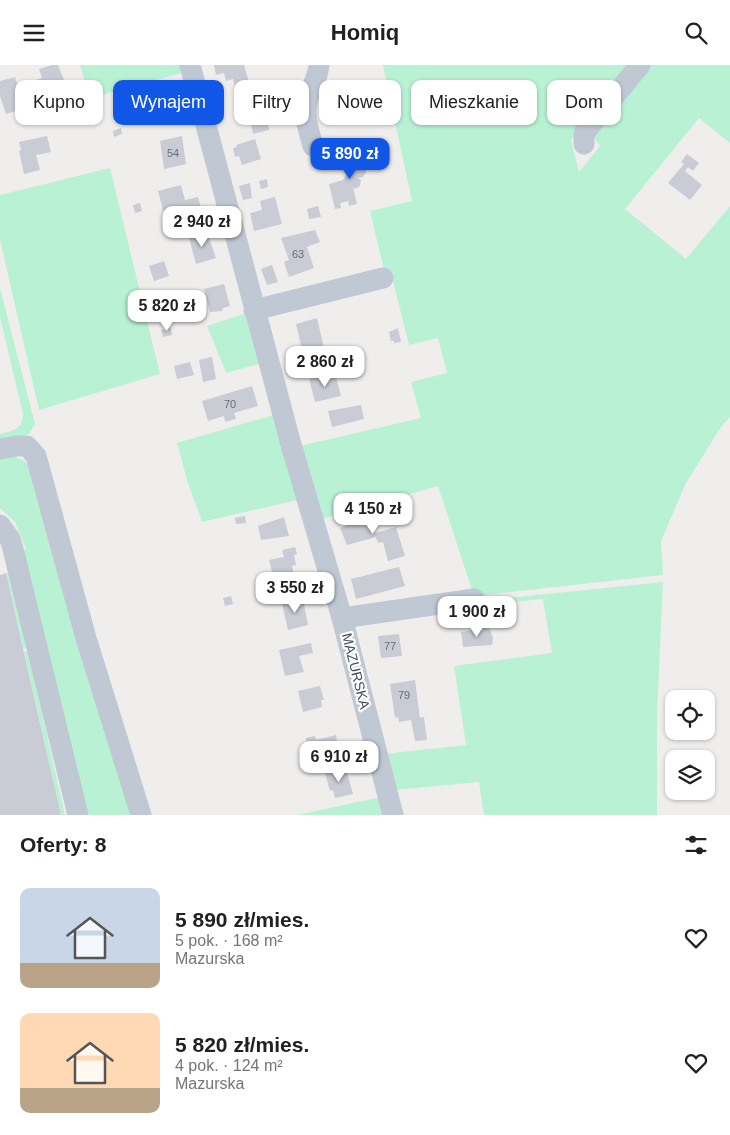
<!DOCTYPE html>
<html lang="pl">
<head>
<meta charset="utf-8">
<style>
	:root { --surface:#fff; --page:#f6f6f6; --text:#202124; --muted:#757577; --accent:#1057e8 }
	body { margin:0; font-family:Helvetica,sans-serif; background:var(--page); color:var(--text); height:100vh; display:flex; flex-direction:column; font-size:19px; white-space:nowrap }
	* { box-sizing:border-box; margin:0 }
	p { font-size:16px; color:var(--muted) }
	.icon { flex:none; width:28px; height:28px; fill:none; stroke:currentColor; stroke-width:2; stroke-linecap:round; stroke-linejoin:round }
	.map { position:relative; height:750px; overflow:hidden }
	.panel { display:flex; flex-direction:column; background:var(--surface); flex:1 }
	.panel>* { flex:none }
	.banner { position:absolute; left:15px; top:15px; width:700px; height:45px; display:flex; gap:10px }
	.buttons { position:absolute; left:665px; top:625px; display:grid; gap:10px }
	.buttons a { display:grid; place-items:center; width:50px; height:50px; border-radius:10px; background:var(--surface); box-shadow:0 1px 4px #0004; font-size:25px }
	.price { position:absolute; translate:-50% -42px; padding:0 11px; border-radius:10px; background:#fff; color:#222; font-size:16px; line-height:32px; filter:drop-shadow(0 1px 2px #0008) }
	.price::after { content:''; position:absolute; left:50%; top:30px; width:15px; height:11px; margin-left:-8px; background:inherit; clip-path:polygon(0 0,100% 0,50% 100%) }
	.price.selected { background:var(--accent); color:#fff }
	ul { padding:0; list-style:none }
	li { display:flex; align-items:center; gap:15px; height:125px; padding:0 20px }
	li span { display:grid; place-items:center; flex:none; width:140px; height:100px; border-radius:10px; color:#555 }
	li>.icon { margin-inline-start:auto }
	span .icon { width:60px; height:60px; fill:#fffc; stroke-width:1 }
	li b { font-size:21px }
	h2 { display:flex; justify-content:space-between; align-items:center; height:60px; padding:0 20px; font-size:21px }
	.tag { padding:0 18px; border-radius:10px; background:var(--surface); box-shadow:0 1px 4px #0004; font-size:18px; line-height:45px }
	.tag.selected { background:var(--accent); color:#fff }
	header { display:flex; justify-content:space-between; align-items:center; height:65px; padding:0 20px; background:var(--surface); font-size:22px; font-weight:600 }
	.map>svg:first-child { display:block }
	.green { fill:#b9f1d4 }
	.building { fill:#c9ccd4 }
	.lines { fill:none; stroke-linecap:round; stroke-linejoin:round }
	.minor { stroke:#c0c8d4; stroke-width:21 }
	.labels { text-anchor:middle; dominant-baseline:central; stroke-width:4.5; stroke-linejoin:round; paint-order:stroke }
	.number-label { font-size:11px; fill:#666e7a }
	.street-label { font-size:14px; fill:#454e5c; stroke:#fff }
</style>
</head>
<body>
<header><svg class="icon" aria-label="menu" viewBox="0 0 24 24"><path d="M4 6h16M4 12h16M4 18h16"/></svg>Homiq<svg class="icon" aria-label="search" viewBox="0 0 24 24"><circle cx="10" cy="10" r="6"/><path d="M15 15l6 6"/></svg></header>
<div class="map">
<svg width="730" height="750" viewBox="0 0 730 750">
	<rect width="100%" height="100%" fill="#f0eeed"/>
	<g class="green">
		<path d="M80,0h105l-3,8 -92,25z"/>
		<path d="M383,0h249l-61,75 8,32 21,-26 -9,-12 55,-69h84v78l-31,-25 -74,91 61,50 44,-53v211l-9,10 -35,56 -25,58 2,34 -189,21 -36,-110 -116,33 -22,-73 121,-28 -10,-36 36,-9 -9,-35 -29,7 -16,-64 -8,-7 -15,-63 42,-10z"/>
		<path d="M110,103l50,206 -121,36 -39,-170v-45z"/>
		<path d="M0,223l35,136 -6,10 -29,8v-8c14,-4 22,-4 23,-20l-23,-97z"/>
		<path d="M247,248l15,50 -36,10 -19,-47z"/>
		<path d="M277,349l25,85 -100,23 -15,-42 -10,-37z"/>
		<path d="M11,390l14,6 5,7 102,347h-50l-61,-264 5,-2 -11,-27 -15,-14v-51z"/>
		<path d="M10,507l17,76 -4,1 -17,-76z"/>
		<path d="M663,517l-6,133v100h-173l-5,-33 -85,8 -11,-36 83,-9 -12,-79 98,-13 -9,-54 -64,7 -8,5 1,-6 6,-4z"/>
		<path d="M28,586l37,164h-4l-37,-163z"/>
		<path d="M381,732l8,18h-92z"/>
	</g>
	<g class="building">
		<path d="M52,0h6l6,15 2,9 -7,2 5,16 -26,8 -4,-14 14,-4 -4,-11 -6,2 -2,-8 6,-2 -3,-9z"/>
		<path d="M214,0h30l9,32 -14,4 -6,-22 -7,2 -2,-8 -8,2z"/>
		<path d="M15,12l10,31 -19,6 -6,-18v-15z"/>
		<path d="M358,24l8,18 -3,1 2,8 -23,5 -1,-6 -16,4 -4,-14 16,-4 -2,-7z"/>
		<path d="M164,32l4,12 6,-2 2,9 -30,6 -5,-19z"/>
		<path d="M266,36l2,9 -9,2 -2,-8z"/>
		<path d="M267,54l2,11 -16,4 -2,-11z"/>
		<path d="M121,63l1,6 -8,3 -1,-6z"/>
		<path d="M47,71l4,16 -15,3 4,15 -16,4 -5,-23 2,-1 -2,-8z"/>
		<path d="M182,71l4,28 -22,5 -4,-28z"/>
		<path d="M255,74l6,20 -19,6 -3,-9 -4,1 -2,-9 4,-1 -1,-2z"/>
		<path d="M369,87l3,13 -7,2 1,5 -3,5 -5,1 3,2 -1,6 -5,3 -2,-2 4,17 -8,2 -1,-5 -8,2 1,5 -6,1 -6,-25 14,-4 4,-6 -4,-15z"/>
		<path d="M687,89l12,9 -6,8 -5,-4 -3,4 17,14 -12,15 -22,-17 16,-19 -3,-2z"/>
		<path d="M267,114l1,8 -7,2 -2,-8z"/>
		<path d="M250,118l2,15 -9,2 -4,-14z"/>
		<path d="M181,120l4,15 13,-3 4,14 -21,6 -2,-7 -15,4 -6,-23z"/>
		<path d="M275,132l7,27 -28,7 -4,-18 12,-3 -2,-9z"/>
		<path d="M140,138l2,8 -7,2 -2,-8z"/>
		<path d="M318,141l3,11 -12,2 -2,-10z"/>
		<path d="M315,165l5,12 -13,5 7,21 -25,9 -5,-15 5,-2 -8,-22z"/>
		<path d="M207,167l9,26 -20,6 -7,-26z"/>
		<path d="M164,196l5,15 -15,5 -5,-15z"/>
		<path d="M272,200l6,17 -11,3 -6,-16z"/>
		<path d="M224,219l6,22 -7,2 -1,3 -12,1 -6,-23z"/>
		<path d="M168,226l3,9 -14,4 -3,-9z"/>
		<path d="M152,230l4,12 -7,2 -3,-12z"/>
		<path d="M317,253l7,30 -21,6 -7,-30z"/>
		<path d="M171,263l1,7 -9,2 -2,-7z"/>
		<path d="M398,263l3,14 -7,1v-2h-3l-2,-9z"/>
		<path d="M296,290l2,8 -11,3 -2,-9z"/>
		<path d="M212,292l4,22 -13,3 -4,-22z"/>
		<path d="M190,297l4,13 -17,4 -3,-13z"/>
		<path d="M335,308l6,23 -26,6 -6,-23z"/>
		<path d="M252,321l6,20 -24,7 2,6 -11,3 -1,-6 -16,5 -6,-20z"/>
		<path d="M361,340l3,14 -32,8 -4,-16z"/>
		<path d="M370,448l5,20 21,-6 9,29 -17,5 -5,-19 -5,1 -2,-6 -29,8 -7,-17 6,-2 -2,-6z"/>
		<path d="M245,451l1,7 -10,1 -1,-6z"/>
		<path d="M284,452l5,19 -28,4 -3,-14z"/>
		<path d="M295,482l2,7 -3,1 2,10 -4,1 3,14 -20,4 -6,-24 15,-3 -2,-7z"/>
		<path d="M399,502l6,19 -49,13 -5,-20z"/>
		<path d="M6,508l17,76 38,166h-61v-240z"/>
		<path d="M323,521l1,5 -9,1 -1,-5z"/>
		<path d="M231,531l2,8 -8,2 -2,-8z"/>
		<path d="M303,534l5,26 -20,5 -6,-26z"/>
		<path d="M489,562l4,11 -1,7 -29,2 -2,-15z"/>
		<path d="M399,569l3,22 -21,2 -3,-22z"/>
		<path d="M311,578l2,10 -14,3 5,16 -19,4 -6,-26z"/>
		<path d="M415,615l5,38 4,-1 3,23 -12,1 -4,-21 -12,2 -1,-5 -3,1 -5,-34z"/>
		<path d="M320,621l4,14h-3l1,7 -19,5 -5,-21z"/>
		<path d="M336,670l3,17 -29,6 -4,-20 9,-2 1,4z"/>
		<path d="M346,704l7,25 -18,4 -2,-8 -3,1 -5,-18z"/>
	</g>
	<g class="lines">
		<g class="minor">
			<path d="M190,0l100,376 52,177 51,197"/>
			<path d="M584,79v-11l56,-68"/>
			<path d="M313,81c-4,-14 -9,-29 -6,-43 2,-13 11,-24 12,-38"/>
			<path d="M254,245l129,-32"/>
			<path d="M0,384l17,-3h10l9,10 50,182 55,177"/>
			<path d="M0,460l10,14 3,10 65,266"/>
			<path d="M342,553l132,-19"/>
		</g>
	</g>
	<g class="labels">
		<g class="number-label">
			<text x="173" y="88">54</text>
			<text x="298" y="189">63</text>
			<text x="230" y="339">70</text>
			<text x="390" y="581">77</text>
			<text x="404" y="630">79</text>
		</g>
		<g class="street-label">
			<text transform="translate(356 606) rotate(76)">MAZURSKA</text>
		</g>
	</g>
</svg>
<div class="buttons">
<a><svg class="icon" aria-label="locate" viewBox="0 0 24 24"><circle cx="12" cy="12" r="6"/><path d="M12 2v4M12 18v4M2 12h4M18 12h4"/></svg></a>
<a><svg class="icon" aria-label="layers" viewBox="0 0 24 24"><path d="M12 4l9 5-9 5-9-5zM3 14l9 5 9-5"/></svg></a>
</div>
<b class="price selected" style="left:350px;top:115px">5 890 zł</b>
<b class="price" style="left:202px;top:183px">2 940 zł</b>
<b class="price" style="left:167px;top:267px">5 820 zł</b>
<b class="price" style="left:325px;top:323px">2 860 zł</b>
<b class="price" style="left:373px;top:470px">4 150 zł</b>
<b class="price" style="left:295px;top:549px">3 550 zł</b>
<b class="price" style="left:477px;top:573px">1 900 zł</b>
<b class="price" style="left:339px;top:718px">6 910 zł</b>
<div class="banner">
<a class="tag">Kupno</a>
<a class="tag selected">Wynajem</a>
<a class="tag">Filtry</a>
<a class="tag">Nowe</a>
<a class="tag">Mieszkanie</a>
<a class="tag">Dom</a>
</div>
</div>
<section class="panel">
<h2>Oferty: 8<svg class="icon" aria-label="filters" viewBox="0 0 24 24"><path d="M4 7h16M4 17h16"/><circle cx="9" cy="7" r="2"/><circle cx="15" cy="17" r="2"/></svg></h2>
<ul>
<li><span style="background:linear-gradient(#c9d6e8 75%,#b9a48a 0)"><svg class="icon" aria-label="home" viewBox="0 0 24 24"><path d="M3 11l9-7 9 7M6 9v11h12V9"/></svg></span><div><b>5 890 zł/mies.</b><p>5 pok. · 168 m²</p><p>Mazurska</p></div><svg class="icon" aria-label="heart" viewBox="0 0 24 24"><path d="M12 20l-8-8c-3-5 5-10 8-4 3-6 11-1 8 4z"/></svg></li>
<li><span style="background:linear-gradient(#ffd9b3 75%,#b9a48a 0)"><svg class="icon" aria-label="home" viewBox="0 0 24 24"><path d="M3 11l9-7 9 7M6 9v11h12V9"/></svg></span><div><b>5 820 zł/mies.</b><p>4 pok. · 124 m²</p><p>Mazurska</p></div><svg class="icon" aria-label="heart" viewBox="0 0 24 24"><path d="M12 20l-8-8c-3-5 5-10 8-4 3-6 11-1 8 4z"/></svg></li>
</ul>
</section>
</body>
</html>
